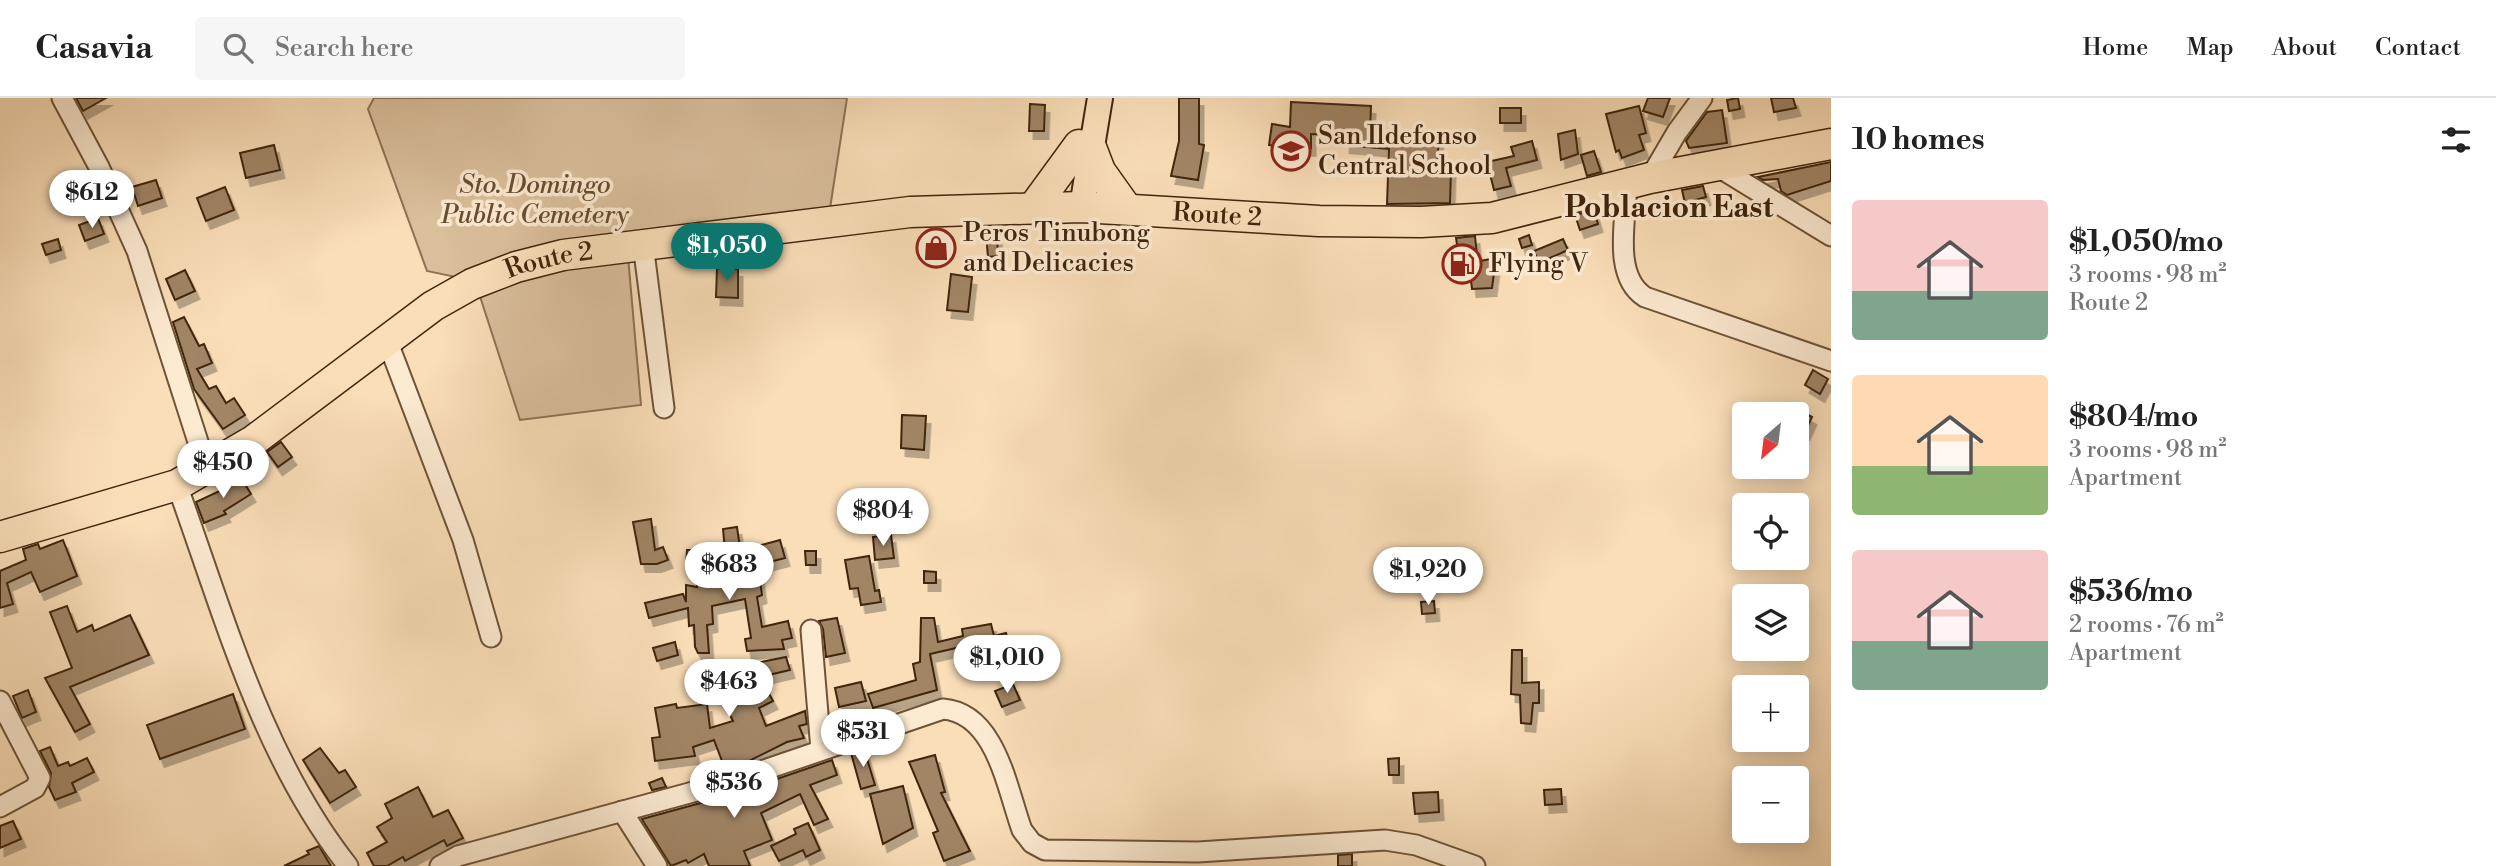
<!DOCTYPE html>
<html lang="en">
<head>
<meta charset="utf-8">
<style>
	:root { --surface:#fff; --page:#f6f6f6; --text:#222; --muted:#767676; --line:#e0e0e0; --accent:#0f766e }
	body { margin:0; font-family:"Libre Bodoni",serif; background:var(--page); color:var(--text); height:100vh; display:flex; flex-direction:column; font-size:26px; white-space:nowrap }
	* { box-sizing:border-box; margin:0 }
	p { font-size:23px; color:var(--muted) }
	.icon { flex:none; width:38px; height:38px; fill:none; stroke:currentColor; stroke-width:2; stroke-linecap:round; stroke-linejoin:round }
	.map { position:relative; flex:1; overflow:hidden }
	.sheet { display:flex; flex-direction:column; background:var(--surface); width:665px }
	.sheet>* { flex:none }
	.needle { width:46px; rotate:208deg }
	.fabs { position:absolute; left:1732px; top:304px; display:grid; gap:14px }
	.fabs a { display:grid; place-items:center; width:77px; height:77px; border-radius:7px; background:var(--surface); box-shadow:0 4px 18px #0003; font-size:35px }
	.price { position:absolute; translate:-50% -60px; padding:0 16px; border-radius:24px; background:#fff; color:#222; font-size:23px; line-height:46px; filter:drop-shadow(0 2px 4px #0008) }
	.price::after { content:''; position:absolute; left:50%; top:42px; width:21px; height:16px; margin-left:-10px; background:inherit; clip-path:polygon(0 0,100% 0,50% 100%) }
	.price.current { background:var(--accent); color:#fff }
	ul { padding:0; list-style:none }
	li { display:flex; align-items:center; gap:21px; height:175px; padding:0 21px }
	li span { display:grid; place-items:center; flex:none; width:196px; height:140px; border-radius:7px; color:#555 }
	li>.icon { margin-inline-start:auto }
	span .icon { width:84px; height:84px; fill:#fffc; stroke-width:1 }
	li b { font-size:30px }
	h2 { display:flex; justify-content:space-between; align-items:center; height:84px; padding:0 21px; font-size:30px }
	header { display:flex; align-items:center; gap:42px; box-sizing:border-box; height:98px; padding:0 35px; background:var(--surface); border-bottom:2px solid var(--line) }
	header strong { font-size:33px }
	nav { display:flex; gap:38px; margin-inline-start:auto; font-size:24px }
	.search { width:490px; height:63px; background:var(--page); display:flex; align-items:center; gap:18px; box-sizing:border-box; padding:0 24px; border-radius:7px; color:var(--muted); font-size:26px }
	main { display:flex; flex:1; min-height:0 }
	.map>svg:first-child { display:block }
	.green { fill:#dabf9b; stroke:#8d7254; stroke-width:2 }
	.building { fill:#a18565; stroke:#40250c; stroke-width:2; filter:url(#shadow) }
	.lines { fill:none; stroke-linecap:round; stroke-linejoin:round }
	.minor-casing { stroke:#6e5337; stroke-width:23 }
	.major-casing { stroke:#40250c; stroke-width:28 }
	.highway-casing { stroke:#40250c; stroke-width:33 }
	.minor { stroke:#fcead1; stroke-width:19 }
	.major { stroke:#fadeb8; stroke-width:24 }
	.highway { stroke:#fadeb8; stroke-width:30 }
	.labels { text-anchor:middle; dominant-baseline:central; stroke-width:7; stroke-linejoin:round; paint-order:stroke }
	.poi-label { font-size:26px; fill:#40250c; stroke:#fcead1; text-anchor:start }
	.park-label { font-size:26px; font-style:italic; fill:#664c30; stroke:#fcead1 }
	.street-label { font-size:26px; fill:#40250c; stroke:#fcead1 }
	.quarter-label { font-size:30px; font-weight:bold; fill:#40250c; stroke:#fcead1 }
</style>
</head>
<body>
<header>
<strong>Casavia</strong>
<div class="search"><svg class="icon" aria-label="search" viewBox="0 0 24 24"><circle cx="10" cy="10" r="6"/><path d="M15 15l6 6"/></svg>Search here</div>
<nav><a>Home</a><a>Map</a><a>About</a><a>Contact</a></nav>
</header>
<main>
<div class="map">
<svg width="1831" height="768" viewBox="0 0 1831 768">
	<defs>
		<filter id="shadow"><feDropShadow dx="4.5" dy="8" stdDeviation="0" flood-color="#0004"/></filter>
	</defs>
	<rect width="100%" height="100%" fill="#fadeb8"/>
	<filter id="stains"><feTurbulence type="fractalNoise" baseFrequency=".00286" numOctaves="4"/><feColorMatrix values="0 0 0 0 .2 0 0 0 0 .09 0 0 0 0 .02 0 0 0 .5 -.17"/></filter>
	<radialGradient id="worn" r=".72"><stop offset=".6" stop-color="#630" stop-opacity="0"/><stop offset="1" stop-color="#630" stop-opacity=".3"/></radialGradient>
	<path class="green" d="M374,0h473l-18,117 -202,30 14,160 -121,15 -45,-139 -48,-10 -59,-162z"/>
	<g class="building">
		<path d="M76,0h30l-23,13z"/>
		<path d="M1179,0h20v46l5,1 -6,35 -27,-4 8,-35z"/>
		<path d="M1648,0h22l-7,19 -20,-6z"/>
		<path d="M1738,0l2,11 -11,2 -2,-11z"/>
		<path d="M1771,0h22l3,10 -22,4z"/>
		<path d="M1291,4l80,4 -1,25 69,5 -2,33 14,1 -1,33 -63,1 2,-55 -44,-4 1,-10 -35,-1v14l-42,-3 3,-21 18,3z"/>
		<path d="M1030,6l15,1 -1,26h-15z"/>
		<path d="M1639,8l7,27 -7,2 5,15 -22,8 -3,-8 -3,2 -10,-38z"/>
		<rect x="1500" y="10" width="21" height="15"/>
		<path d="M1722,12l5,33 -38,5 -3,-7 21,-29z"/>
		<path d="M1575,32l3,24 -17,6 -3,-26z"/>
		<path d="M1532,43l5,19 -31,8 5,18 -17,4 -7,-28 27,-6 -3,-9z"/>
		<path d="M274,47l6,25 -34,8 -6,-25z"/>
		<path d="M1594,53l7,21 -14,4 -6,-21z"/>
		<path d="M1831,64v19l-44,14 -6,-4 -3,-12 -15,1 -5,-3z"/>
		<path d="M156,82l6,18 -24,8 -6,-19z"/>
		<path d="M1703,88l3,11 -21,6 -3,-13z"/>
		<path d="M225,89l9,23 -28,11 -9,-23z"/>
		<path d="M1594,112l4,14 -18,6 -5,-15z"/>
		<path d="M98,120l6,16 -19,7 -6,-16z"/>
		<path d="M997,135l1,23 -10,1 -2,-23z"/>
		<path d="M1529,137l3,10 -10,3 -3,-9z"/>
		<path d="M1475,138l2,19 -18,2 -3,-19z"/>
		<path d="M58,141l3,11 -15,5 -4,-11z"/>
		<path d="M1563,141l5,11 -29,13 -5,-12z"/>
		<path d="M1496,160l-4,30 -20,1 -3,-26z"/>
		<path d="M717,170l21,1v29l-22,-1z"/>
		<path d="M185,172l10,21 -20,9 -9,-21z"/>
		<path d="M951,176l21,3 -4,35 -21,-2z"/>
		<path d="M184,219l15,29 5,-2 8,19 -15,6 12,20 7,-3 10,17 8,-5 11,17 -22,14 -29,-40 -21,-67z"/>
		<path d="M1813,272l15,9 -8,15 -15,-9z"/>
		<path d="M1797,311l15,8 -7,15 -8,-4z"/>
		<path d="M902,317l24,1 -2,34 -23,-2z"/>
		<path d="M281,344l11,15 -14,10 -11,-15z"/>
		<path d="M240,378l11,18 -27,17 2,3 -22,9 -8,-21 28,-13z"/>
		<path d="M651,421l4,31 8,-3 5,13 -11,4h-16l-8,-42z"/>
		<path d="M737,429l3,21 -15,2 -2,-21z"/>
		<path d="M891,437l3,23 -19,2 -2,-23z"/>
		<path d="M63,442l14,36 -37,16 -9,-20 -24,11 6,21 -13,4v-37l26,-11 -3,-11 15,-5 2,5z"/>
		<path d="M780,442l5,18 -27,7 4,30 -5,2 5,30 26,-6 4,17 -10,2 2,9 -37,2 -2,-12 6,-1 -6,-39 -33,7 1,18 -6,1 2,28h-11l-3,-6 -1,-22 -5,1 -1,-18 -39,10 -4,-15 38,-9 3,8v-17l11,2v-14h17v10l32,-7 -7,-25z"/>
		<path d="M687,452h20v14h-21z"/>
		<path d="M805,453h11v14h-10z"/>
		<path d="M869,458l6,35 4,-1 2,12 -20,3 -3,-17 -8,1 -5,-29z"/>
		<path d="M924,473l12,1v11h-12z"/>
		<path d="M1434,503l1,12 -13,1 -1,-12z"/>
		<path d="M67,508l10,26 15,-7 2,6 36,-16 19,40 -79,32 20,37 -15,8 -30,-54 27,-10 -22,-56z"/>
		<path d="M837,520l8,35 -19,4 -3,-28 -4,-8z"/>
		<path d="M921,520h13l4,24 25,-6 -1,-7 29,-5 3,12 12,-3 4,15 -14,3 1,6 -29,5 -3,-16 -35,8 7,36 -64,18 -5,-14 48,-14 -3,-16 7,-2z"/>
		<path d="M675,544l3,13 -21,6 -4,-13z"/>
		<path d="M1512,552h10v33l17,-1v21h-6l-2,21 -10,-1 -1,-28 -9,-1z"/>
		<path d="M786,559l4,13 -30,7 13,24 -14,7 7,18 39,-15 2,13 -8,2 5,12 -17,4 -44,22 -18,5 -11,-29 -21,7 2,9 -40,5 -3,-23 8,-1 -5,-29 21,-4 1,4 30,-4 3,24 23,-7 -23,-45 11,-6z"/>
		<path d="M861,584l5,19 -27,6 -4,-19z"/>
		<path d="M1013,586l7,16 -18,7 -7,-16z"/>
		<path d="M28,592l8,22 -14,6 -9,-22z"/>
		<path d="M233,596l12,35 -85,30 -13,-34z"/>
		<path d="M50,649l8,19 10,-4 2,4 17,-8 7,14 -22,11 4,9 -21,8 -6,-13 2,-14 -11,-22z"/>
		<path d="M320,650l19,25 6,-3 11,17 -26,16 -27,-43z"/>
		<path d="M864,651l11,36 -14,4 -10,-36z"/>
		<path d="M935,657l10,37 -4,1 29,58 -26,10 -11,-28 5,-2 -29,-69z"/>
		<path d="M1399,660v17h-10l-1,-16z"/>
		<path d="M832,662l5,15 -27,10 18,34 -14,6 -14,-31 -39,19 11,27 -28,11 6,15h-41l-5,-12 -16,9 -2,-3 -15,6 -28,-45 -1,-2 88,-24z"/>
		<path d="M662,680l4,9 -14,3 -3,-7z"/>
		<path d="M903,688l10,42 -30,16 -13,-50z"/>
		<path d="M418,689l15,30 15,-7 15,28 -16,8 -3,-6 -39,21 -2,-4 -16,9h-13l-7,-13 20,-11 -10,-15 15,-9 -7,-14z"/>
		<path d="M1561,691l1,15 -17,1 -1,-15z"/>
		<path d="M1438,694l1,20 -24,2 -2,-21z"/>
		<path d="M13,723l8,18 -21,9v-22z"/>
		<path d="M808,725l12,27 -14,7 -3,-7 -24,11 -8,-15 25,-12 -2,-5z"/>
		<path d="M319,748l12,20h-47l25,-12 -2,-3z"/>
		<path d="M1352,756v12h-14v-11z"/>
	</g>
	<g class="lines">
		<g class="minor-casing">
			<g id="minor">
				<path d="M62,0l37,69 38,84 70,219"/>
				<path d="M1715,67l116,71"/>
				<path d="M1650,80l27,-46 25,-34"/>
				<path d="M1627,86c-1,35 -15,92 18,113l186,64"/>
				<path d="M643,146l21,164"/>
				<path d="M387,242l76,200 28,97"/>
				<path d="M177,387c47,130 85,272 171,381"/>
				<path d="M811,532l10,120"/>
				<path d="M0,603l40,77 -5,10 -35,19"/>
				<path d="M622,713l35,55"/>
				<path d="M440,768l18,-10 268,-73 217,-74c53,4 64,80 79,121l10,13 13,7 153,2 187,-12 31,5 59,21"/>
			</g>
		</g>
		<g class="major-casing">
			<path id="major" d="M1082,109l18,-109"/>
		</g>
		<g class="highway-casing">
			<g id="highway">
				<path d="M1090,47l10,26 27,38"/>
				<path d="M1033,110l46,-63"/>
				<path id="s1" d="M0,439l177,-52 76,-44 180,-135 39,-22 44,-17 47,-12 347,-43 172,-5 237,14 102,1 71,-4 158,-40 181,-34"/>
			</g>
		</g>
		<use href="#minor" class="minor"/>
		<use href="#major" class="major"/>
		<use href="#highway" class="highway"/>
	</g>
	<defs>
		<g id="school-ring" transform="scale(2.0125)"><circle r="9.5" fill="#fcead1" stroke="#8f2418" stroke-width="1.5"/><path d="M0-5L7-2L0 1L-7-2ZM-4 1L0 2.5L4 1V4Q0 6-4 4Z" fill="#8f2418"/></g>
		<g id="shop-ring" transform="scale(2.0125)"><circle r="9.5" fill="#fcead1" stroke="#8f2418" stroke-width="1.5"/><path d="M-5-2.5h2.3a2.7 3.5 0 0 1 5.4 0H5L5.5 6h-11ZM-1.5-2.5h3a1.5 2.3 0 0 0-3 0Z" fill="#8f2418"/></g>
		<g id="fuel-ring" transform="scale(2.0125)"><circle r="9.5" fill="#fcead1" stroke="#8f2418" stroke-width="1.5"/><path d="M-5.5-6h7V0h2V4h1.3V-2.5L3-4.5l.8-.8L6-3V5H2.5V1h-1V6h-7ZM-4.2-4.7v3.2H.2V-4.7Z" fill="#8f2418"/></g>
	</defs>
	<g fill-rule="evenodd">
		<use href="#school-ring" x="1291" y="53"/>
		<use href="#shop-ring" x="936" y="150"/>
		<use href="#fuel-ring" x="1462" y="166"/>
	</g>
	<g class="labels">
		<g class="poi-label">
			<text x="1318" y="38">San Ildefonso<tspan x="1318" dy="30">Central School</tspan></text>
			<text x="963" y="135">Peros Tinubong<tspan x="963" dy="30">and Delicacies</tspan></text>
			<text x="1489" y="166">Flying V</text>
		</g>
		<g class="park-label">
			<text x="535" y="87">Sto. Domingo<tspan x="535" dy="30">Public Cemetery</tspan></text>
		</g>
		<g class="street-label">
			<text stroke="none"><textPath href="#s1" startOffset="1295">Route 2</textPath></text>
			<text stroke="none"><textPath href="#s1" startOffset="623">Route 2</textPath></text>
		</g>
		<g class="quarter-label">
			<text x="1669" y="110">Poblacion East</text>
		</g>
	</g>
	<rect width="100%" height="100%" filter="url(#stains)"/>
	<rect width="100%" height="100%" fill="url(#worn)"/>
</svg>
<div class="fabs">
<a><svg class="needle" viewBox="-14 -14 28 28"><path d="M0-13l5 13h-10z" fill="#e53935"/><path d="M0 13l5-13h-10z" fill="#767676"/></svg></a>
<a><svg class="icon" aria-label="locate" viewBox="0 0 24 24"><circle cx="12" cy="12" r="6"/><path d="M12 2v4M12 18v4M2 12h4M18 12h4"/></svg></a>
<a><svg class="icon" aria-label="layers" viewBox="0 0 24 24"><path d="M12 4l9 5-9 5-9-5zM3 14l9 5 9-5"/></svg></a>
<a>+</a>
<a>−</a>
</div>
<b class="price" style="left:92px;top:132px">$612</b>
<b class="price current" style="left:727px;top:185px">$1,050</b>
<b class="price" style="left:223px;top:402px">$450</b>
<b class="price" style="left:883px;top:450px">$804</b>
<b class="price" style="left:729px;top:504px">$683</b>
<b class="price" style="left:1428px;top:509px">$1,920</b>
<b class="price" style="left:1007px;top:597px">$1,010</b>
<b class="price" style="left:729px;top:621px">$463</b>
<b class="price" style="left:863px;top:671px">$531</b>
<b class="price" style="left:734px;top:722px">$536</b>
</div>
<section class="sheet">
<h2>10 homes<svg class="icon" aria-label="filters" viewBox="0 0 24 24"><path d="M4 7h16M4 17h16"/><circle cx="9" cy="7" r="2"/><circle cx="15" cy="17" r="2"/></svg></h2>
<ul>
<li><span style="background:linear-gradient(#f6c9c9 65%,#7fa58c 0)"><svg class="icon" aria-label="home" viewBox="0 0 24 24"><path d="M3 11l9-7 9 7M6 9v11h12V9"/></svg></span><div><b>$1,050/mo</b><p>3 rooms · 98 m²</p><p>Route 2</p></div></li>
<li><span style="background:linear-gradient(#ffd9b3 65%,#8fb573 0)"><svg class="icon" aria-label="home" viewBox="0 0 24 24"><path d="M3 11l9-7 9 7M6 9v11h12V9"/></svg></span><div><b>$804/mo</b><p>3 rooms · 98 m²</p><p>Apartment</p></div></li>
<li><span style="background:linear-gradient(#f6c9c9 65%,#7fa58c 0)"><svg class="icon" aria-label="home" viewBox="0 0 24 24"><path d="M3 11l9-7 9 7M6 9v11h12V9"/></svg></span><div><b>$536/mo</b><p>2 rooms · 76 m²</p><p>Apartment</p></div></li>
</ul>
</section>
</main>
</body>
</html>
